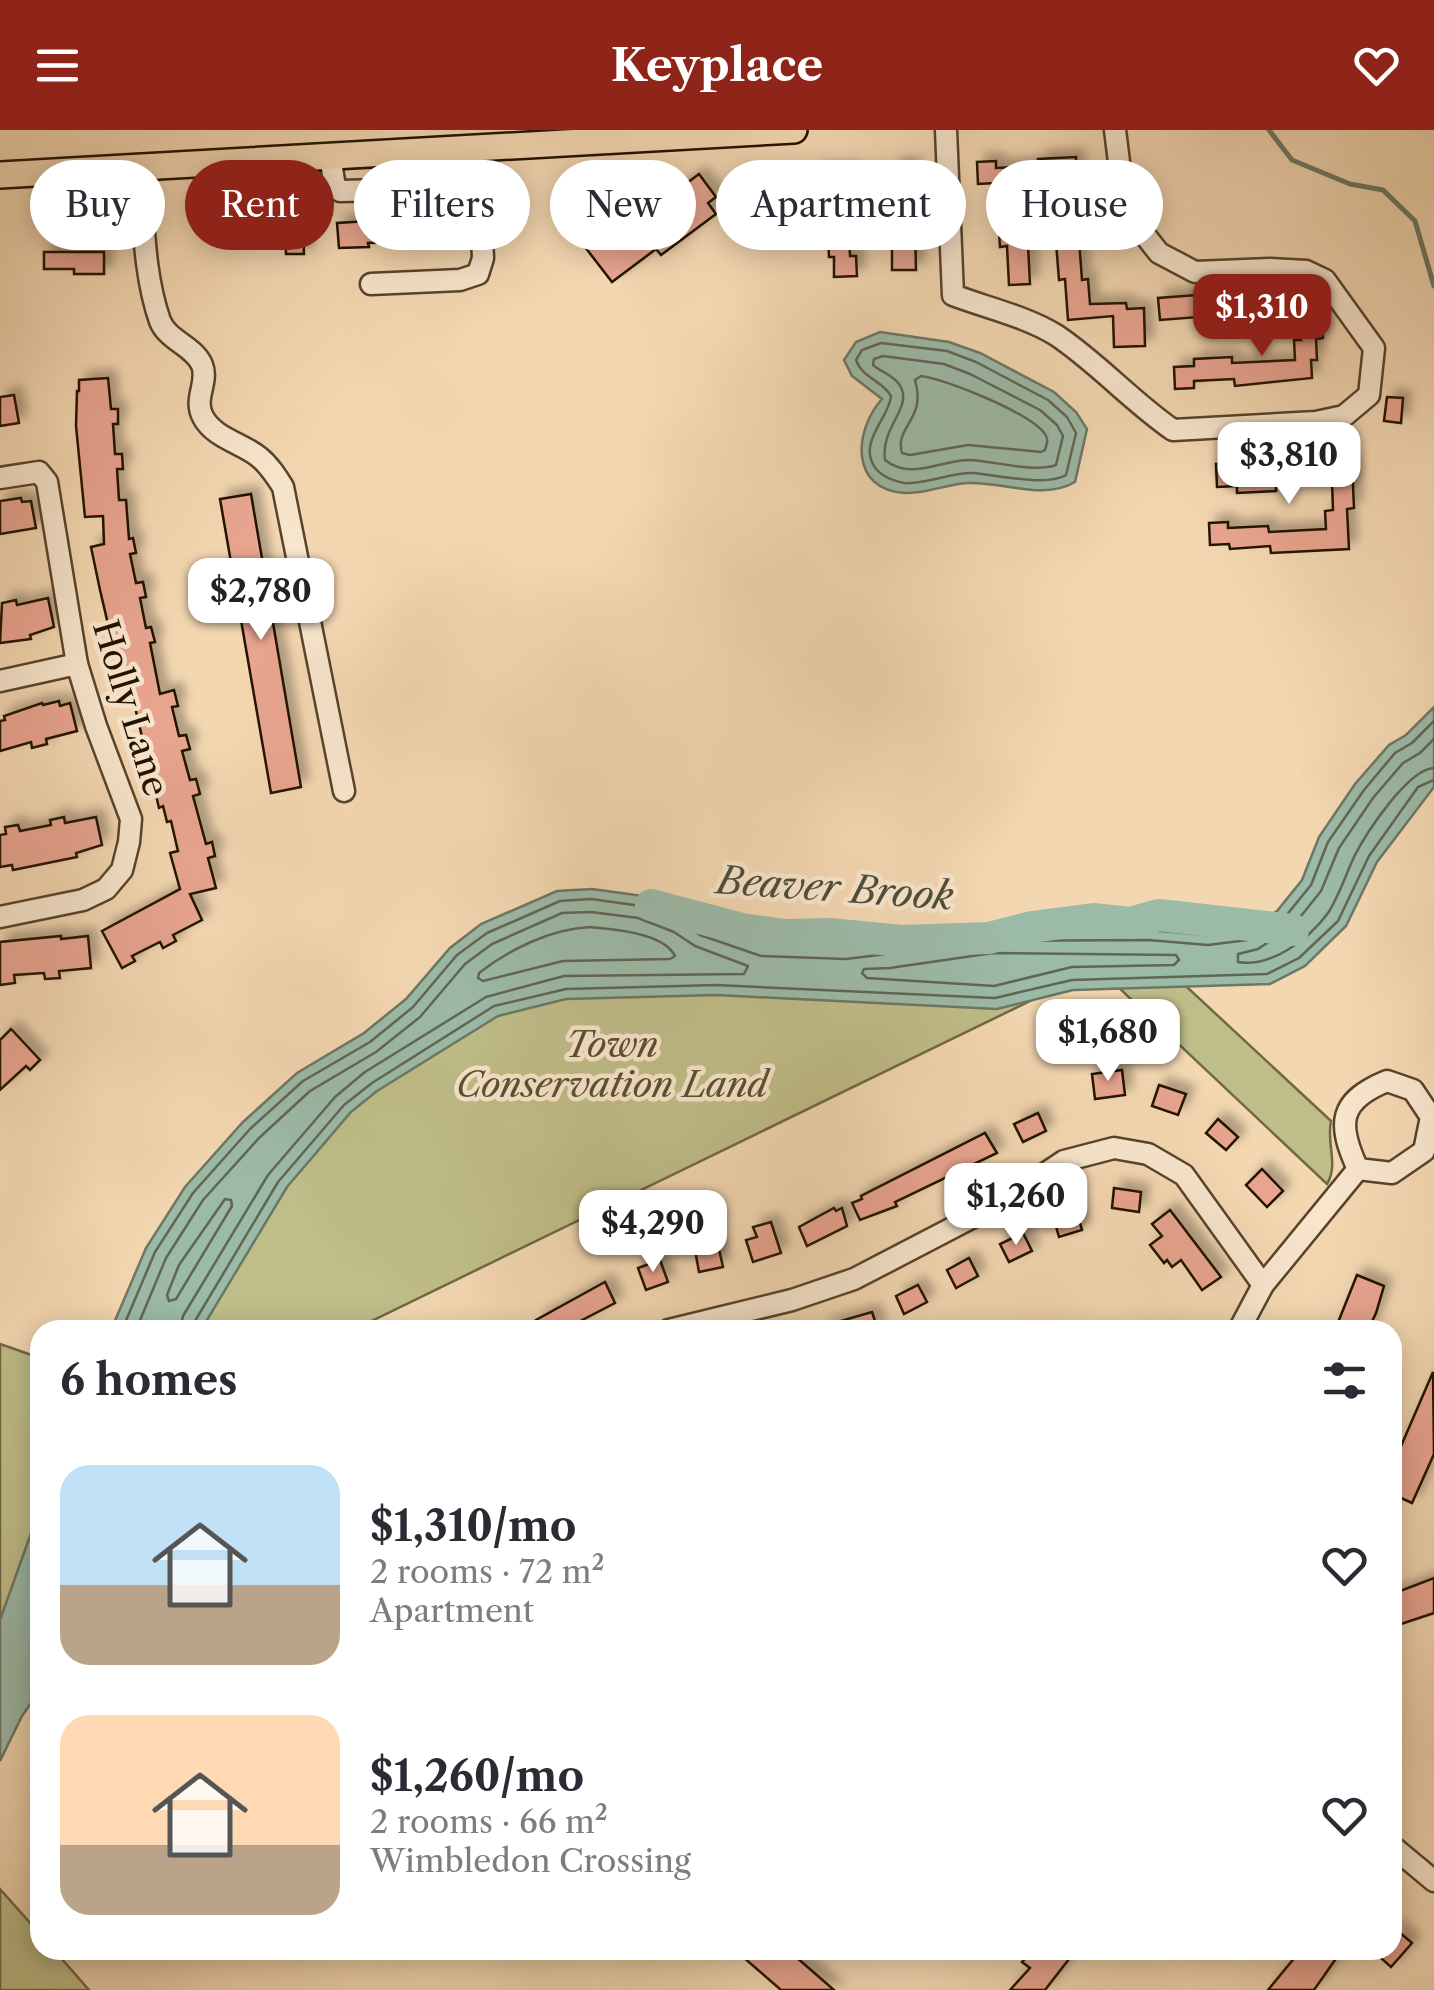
<!DOCTYPE html>
<html lang="en">
<head>
<meta charset="utf-8">
<style>
	:root { --surface:#fff; --page:#f7f7f7; --text:#2b2b33; --muted:#7c7c81; --accent:#8f2418 }
	body { margin:0; font-family:"Libre Caslon Text",serif; background:var(--page); color:var(--text); height:100vh; display:flex; flex-direction:column; font-size:38px; white-space:nowrap }
	* { box-sizing:border-box; margin:0 }
	p { font-size:32px; color:var(--muted) }
	.icon { flex:none; width:55px; height:55px; fill:none; stroke:currentColor; stroke-width:2; stroke-linecap:round; stroke-linejoin:round }
	.map { position:relative; flex:1; overflow:hidden }
	.details { position:absolute; left:30px; top:1190px; width:1372px; height:640px; display:flex; flex-direction:column; background:var(--surface); border-radius:30px; box-shadow:0 5px 25px #0003 }
	.details>* { flex:none }
	.banner { position:absolute; left:30px; top:30px; width:1375px; height:90px; display:flex; gap:20px }
	.price { position:absolute; translate:-50% -85px; padding:0 22px; border-radius:20px; background:#fff; color:#222; font-size:32px; line-height:65px; filter:drop-shadow(0 2px 5px #0008) }
	.price::after { content:''; position:absolute; left:50%; top:60px; width:30px; height:22px; margin-left:-15px; background:inherit; clip-path:polygon(0 0,100% 0,50% 100%) }
	.price.current { background:var(--accent); color:#fff }
	ul { padding:0; list-style:none }
	li { display:flex; align-items:center; gap:30px; height:250px; padding:0 30px }
	li span { display:grid; place-items:center; flex:none; width:280px; height:200px; border-radius:30px; color:#555 }
	li>.icon { margin-inline-start:auto }
	span .icon { width:120px; height:120px; fill:#fffc; stroke-width:1 }
	li b { font-size:42px }
	h2 { display:flex; justify-content:space-between; align-items:center; height:120px; padding:0 30px; font-size:42px }
	.pill { padding:0 35px; border-radius:45px; background:var(--surface); box-shadow:0 5px 25px #0003; font-size:35px; line-height:90px }
	.pill.current { background:var(--accent); color:#fff }
	header { display:flex; justify-content:space-between; align-items:center; height:130px; padding:0 30px; background:var(--accent); color:#fff; font-size:45px; font-weight:700 }
	.map>svg:first-child { display:block }
	.green { fill:#bfbd88; stroke:#716844; stroke-width:2.5 }
	.water { fill:#9cbaa8; stroke:#6c7765; stroke-width:2.5 }
	.lines { fill:none; stroke-linecap:round; stroke-linejoin:round }
	.shore { stroke:#606654; stroke-width:2.5 }
	.stream { stroke:#6c7765; stroke-width:5 }
	.river { stroke:#9cbaa8; stroke-width:32 }
	.building { fill:#e8a48f; stroke:#231200; stroke-width:2.5; filter:url(#shadow) }
	.minor-casing { stroke:#57432c; stroke-width:25 }
	.major-casing { stroke:#231200; stroke-width:30 }
	.minor { stroke:#f7e5cc; stroke-width:20 }
	.major { stroke:#f3d7b1; stroke-width:25 }
	.labels { text-anchor:middle; dominant-baseline:central; stroke-width:9; stroke-linejoin:round; paint-order:stroke }
	.street-label { font-size:35px; fill:#231200; stroke:#f7e5cc }
	.park-label { font-size:35px; font-style:italic; fill:#5a4e30; stroke:#f7e5cc }
	.water-label { font-size:38px; font-style:italic; fill:#4d4d3b; stroke:#f7e5cc }
</style>
</head>
<body>
<header><svg class="icon" aria-label="menu" viewBox="0 0 24 24"><path d="M4 6h16M4 12h16M4 18h16"/></svg>Keyplace<svg class="icon" aria-label="heart" viewBox="0 0 24 24"><path d="M12 20l-8-8c-3-5 5-10 8-4 3-6 11-1 8 4z"/></svg></header>
<div class="map">
<svg width="1434" height="1860" viewBox="0 0 1434 1860">
	<defs>
		<filter id="shadow"><feDropShadow dx="8" dy="-8" stdDeviation="5" flood-color="#0004"/></filter>
	</defs>
	<rect width="100%" height="100%" fill="#f3d7b1"/>
	<filter id="stains"><feTurbulence type="fractalNoise" baseFrequency=".002" numOctaves="4"/><feColorMatrix values="0 0 0 0 .2 0 0 0 0 .09 0 0 0 0 .02 0 0 0 .5 -.17"/></filter>
	<radialGradient id="worn" r=".72"><stop offset=".6" stop-color="#630" stop-opacity="0"/><stop offset="1" stop-color="#630" stop-opacity=".3"/></radialGradient>
	<g class="green">
		<path d="M580,804l245,35 306,-34 200,186c-5,22 8,43 -4,63l-229,-216 -745,362h-155l46,-120 126,-143z"/>
		<path d="M0,1214l40,14v273l-40,90z"/>
		<path d="M0,1759l40,45v16h14l35,40h-89z"/>
	</g>
	<g class="water">
		<path d="M880,202l69,10 31,11 74,39 22,20 11,17 -12,53c-32,19 -73,-1 -108,1 -20,1 -41,11 -62,10 -56,-3 -51,-63 -23,-94l-30,-23 -8,-16 12,-18z"/>
		<path d="M1434,577v80l-57,75 -31,64 -41,40 -35,18 -197,6 -76,19 -281,-14 -150,4 -68,17 -121,75 -26,21 -64,75 -86,143h-90l35,-82 39,-61 58,-65 54,-49 67,-40 42,-34 44,-51 31,-24 76,-33 35,-2 51,7 42,16 18,13 58,21 85,3 145,-18 157,-1 60,5 39,-5 30,-19 25,-31 17,-43 36,-53 34,-39 17,-10z"/>
		<path d="M40,1378v182l-18,26 -22,45v-141z"/>
	</g>
	<g class="lines">
		<g class="shore">
			<path d="M881,213l66,8 29,11 72,38 19,17 9,16 -10,42c-19,12 -69,0 -93,-2 -23,-1 -46,12 -69,10 -10,-2 -22,-7 -28,-14 -20,-26 14,-52 15,-73 -9,-16 -28,-17 -35,-36l6,-10z"/>
			<path d="M883,226l61,8 26,10 70,36 17,15 6,11 -7,29c-23,8 -61,-4 -87,-5 -29,0 -58,21 -84,0 -5,-34 30,-53 14,-76 -6,-9 -18,-12 -26,-19l1,-6z"/>
			<path d="M921,246c25,3 109,37 124,58 4,7 2,8 0,16l-4,2 -73,-7 -58,10 -8,-2c-8,-27 25,-33 13,-73z"/>
			<path d="M1434,609l-14,14 -17,10 -30,35 -34,50 -18,43 -28,35 -35,23 -20,5v8c33,6 71,-23 90,-49 11,-17 18,-39 26,-56 12,-24 54,-88 80,-89"/>
			<path d="M590,797c24,3 73,5 85,29l-5,3 -107,2 -80,20 -5,-3 1,-5c31,-24 72,-44 111,-46z"/>
			<path d="M993,823l183,2 3,5 -5,5 -102,2 -78,19 -127,-8 -5,-5 2,-4 26,-1z"/>
			<path d="M225,1069l6,1 1,6 -56,93 -7,2 -2,-6 12,-30z"/>
			<path d="M122,1200l33,-78 38,-59 57,-64 53,-48 67,-39 43,-35 44,-52 30,-22 73,-32 31,-2 50,7 39,15 20,14 61,21 85,3 146,-18 156,-1 60,5 40,-5 37,-23 26,-32 17,-43 36,-52 31,-37 17,-10 22,-22"/>
			<path d="M136,1200l30,-72 37,-58 56,-62 51,-47 66,-39 44,-35 45,-53 27,-20 70,-31 29,-1 47,6 36,14 21,14 53,20 -4,8 -180,2 -78,21 -121,75 -30,25 -67,78 -85,141 -3,14"/>
			<path d="M193,1200l2,-9 83,-139 66,-77 28,-22 122,-77 72,-17 150,-4 279,13 77,-18 195,-6 32,-16 39,-37 31,-65 49,-69 16,-7"/>
		</g>
		<path class="stream" d="M1269,0l23,30 58,24 33,6 32,31 19,65"/>
		<path class="river" d="M651,775l91,24 43,6 45,-1 72,7 87,-3 43,-11 61,-8 37,4 29,-8 134,15"/>
	</g>
	<g class="building">
		<path d="M1076,27l2,42h5l3,41h-7l3,40 6,-1 2,25 36,-1 1,6 17,-1 1,38 -31,1 -1,-31 -45,4 -3,-41 -6,1 -3,-38 8,-1 -4,-54 -41,2 4,57 5,-1 2,39 -21,1 -2,-39 -7,1 -4,-64 -18,1 -1,-22 19,-1v7l42,-2v-7z"/>
		<path d="M893,37h19l1,42h8v19h-6l1,42h-24v-40h6v-33l-50,1 2,58h6l1,20 -23,1v-20h-5l-3,-64h-12v-21l37,-1v5l42,-1z"/>
		<path d="M699,44l17,23 -8,6 8,11 -55,41 -5,-6 -44,33 -27,-35 43,-32 6,8z"/>
		<path d="M277,55h17v22h8l2,47h-18l-1,-27h-7z"/>
		<path d="M431,81v5l31,-1 1,25 -95,3 1,4 -30,1 -2,-25 31,-2v-6z"/>
		<path d="M44,122h60v22h-30v-5h-30z"/>
		<path d="M1277,161l1,22 -40,3v6l-39,3 -1,-8 -38,3 -2,-22 39,-3 1,7 40,-2v-6z"/>
		<path d="M1321,169l2,39 -7,1 1,21h-6l1,18 -77,8 -1,-7 -40,2v7l-19,1 -1,-22 20,-1v-7l38,-2v6l63,-3 -1,-20h7l-2,-39z"/>
		<path d="M108,248l3,31h7v15h-5l2,30h7l1,15h-6l2,31h7l3,39 4,-1 3,15 -6,1 6,29 7,-1 3,15 -6,1 6,30 5,-1 4,15 -5,1 10,51 14,-4 4,16 -6,1 7,29 7,-1 4,14 -8,2 8,29 6,-1 4,15 -7,2 13,48 6,-2 3,14 -7,2 8,30 -26,6 12,26 -29,15 3,6 -13,7 -3,-6 -28,14 3,5 -13,7 -20,-37 78,-42 -10,-36 8,-2 -7,-30 -4,1 -4,-16 -4,2 -31,-130 -4,-10h-3l-3,-14h-3l-15,-64 -9,-43 13,-3 -1,-28 -18,1 -9,-91 1,-35h2v-11z"/>
		<path d="M14,265l5,28 -19,3v-29z"/>
		<path d="M1387,267l16,1 -2,25 -17,-2z"/>
		<path d="M1315,329l1,7 36,-2 2,44 -7,1 2,40 -78,4 -1,-7 -40,3 -1,-5 -19,1 -1,-22 19,-1v6l40,-2 1,6 57,-3 -1,-18 8,-1 -1,-29 -56,3v7l-39,2v-7l-20,1 -1,-23 19,-1 1,7 40,-2v-7z"/>
		<path d="M251,364l50,293 -30,6 -51,-294z"/>
		<path d="M21,368l1,4 9,-1 5,27 -36,6v-33z"/>
		<path d="M48,468l6,29 -24,8 1,4 -31,4 2,-40 14,-3 1,5z"/>
		<path d="M59,571l1,5 10,-3 7,28 -31,8 1,5 -15,4 -1,-6 -31,9v-30l5,-1 -1,-4 38,-13 1,2z"/>
		<path d="M64,687l1,6 31,-6 6,28 -26,8 1,4 -64,13 -1,-5 -12,2v-32l6,-1 -1,-7 13,-2 2,6 31,-6 -1,-5z"/>
		<path d="M61,806v3l27,-3 3,32 -32,3 1,7 -15,1 -1,-6 -30,2 1,8 -15,2v-43z"/>
		<path d="M11,899l29,31 -10,10 -4,-4 -26,24v-50z"/>
		<path d="M1122,940l3,25 -30,4 -3,-25z"/>
		<path d="M1159,955l27,9 -8,21 -26,-9z"/>
		<path d="M1038,983l8,18 -23,11 -9,-18z"/>
		<path d="M1218,989l20,18 -12,13 -20,-17z"/>
		<path d="M985,1003l12,20 -102,49 2,4 -37,14 -8,-17 10,-4 -1,-3z"/>
		<path d="M1262,1039l21,22 -16,16 -21,-22z"/>
		<path d="M1114,1058l27,4 -2,20 -27,-4z"/>
		<path d="M834,1078l2,3 6,-3 5,18 -40,20 -8,-19z"/>
		<path d="M1076,1079l6,21 -23,7 -6,-21z"/>
		<path d="M1170,1080l51,67 -19,13 -21,-30 -9,7 -5,-7 -3,3 -14,-18 12,-9 -10,-12z"/>
		<path d="M771,1092l10,31 -28,9 -7,-22 11,-3 -4,-10z"/>
		<path d="M1023,1103l9,18 -23,11 -9,-18z"/>
		<path d="M718,1115l5,22 -24,5 -4,-22z"/>
		<path d="M969,1128l9,18 -22,12 -9,-18z"/>
		<path d="M660,1130l8,22 -22,8 -8,-22z"/>
		<path d="M1357,1145l27,11 -8,27 -8,17h-33z"/>
		<path d="M605,1152l10,21 -52,27h-22l-5,-10z"/>
		<path d="M918,1155l9,17 -23,12 -8,-18z"/>
		<path d="M872,1182l6,18h-54l-1,-4z"/>
		<path d="M1433,1242l1,82 -22,49 -20,-9v-27z"/>
		<path d="M1434,1448v35l-42,14v-33z"/>
		<path d="M1392,1796l20,17 -21,24 -19,-17h20z"/>
		<path d="M735,1820h53l46,40h-53z"/>
		<path d="M1033,1820h43l-31,40h-35l20,-22 -8,-6z"/>
		<path d="M1301,1820h41l-28,40h-46z"/>
	</g>
	<g class="lines">
		<g class="minor-casing">
			<g id="minor">
				<path d="M946,0l7,165c34,13 72,21 103,40 42,28 75,66 117,95l143,-8 28,-6 25,-21 5,-47 -49,-68 -19,-9 -36,-2 -75,3 -36,-19 -34,-43 -10,-80"/>
				<path d="M330,26l5,31 5,4 135,-3 5,8 3,62 -5,16 -18,6 -89,4"/>
				<path d="M139,37c5,50 4,106 21,154 8,20 34,25 42,44 7,17 -9,34 1,52 11,21 39,26 56,40 10,8 17,19 24,30l61,304"/>
				<path d="M0,348l39,-6 8,10 30,182 19,62 35,93 -2,23 -7,28 -16,19 -23,11 -83,17"/>
				<path d="M0,551l77,-17"/>
				<path d="M1387,951l26,9 18,27 -7,34 -32,22 -34,-4c-21,-45 -20,-68 29,-88z"/>
				<path d="M669,1200l123,-30 62,-21 150,-78 60,-40 50,-13 34,6 36,21 79,110"/>
				<path d="M1239,1200l24,-45 95,-116"/>
				<path d="M1392,1716l42,35"/>
			</g>
		</g>
		<g class="major-casing">
			<path id="major" d="M0,45l794,-45"/>
		</g>
		<use href="#minor" class="minor"/>
		<use href="#major" class="major"/>
	</g>
	<g class="labels">
		<g class="street-label">
			<text transform="translate(131 578) rotate(73)">Holly Lane</text>
		</g>
		<g class="park-label">
			<text x="612" y="914">Town<tspan x="612" dy="40">Conservation Land</tspan></text>
		</g>
		<g class="water-label">
			<text transform="translate(835 758) rotate(4)">Beaver Brook</text>
		</g>
	</g>
	<rect width="100%" height="100%" filter="url(#stains)"/>
	<rect width="100%" height="100%" fill="url(#worn)"/>
</svg>
<b class="price current" style="left:1262px;top:229px">$1,310</b>
<b class="price" style="left:1289px;top:377px">$3,810</b>
<b class="price" style="left:261px;top:513px">$2,780</b>
<b class="price" style="left:1108px;top:954px">$1,680</b>
<b class="price" style="left:1016px;top:1118px">$1,260</b>
<b class="price" style="left:653px;top:1145px">$4,290</b>
<div class="banner">
<a class="pill">Buy</a>
<a class="pill current">Rent</a>
<a class="pill">Filters</a>
<a class="pill">New</a>
<a class="pill">Apartment</a>
<a class="pill">House</a>
</div>
<section class="details">
<h2>6 homes<svg class="icon" aria-label="filters" viewBox="0 0 24 24"><path d="M4 7h16M4 17h16"/><circle cx="9" cy="7" r="2"/><circle cx="15" cy="17" r="2"/></svg></h2>
<ul>
<li><span style="background:linear-gradient(#bfe0f5 60%,#b9a48a 0)"><svg class="icon" aria-label="home" viewBox="0 0 24 24"><path d="M3 11l9-7 9 7M6 9v11h12V9"/></svg></span><div><b>$1,310/mo</b><p>2 rooms · 72 m²</p><p>Apartment</p></div><svg class="icon" aria-label="heart" viewBox="0 0 24 24"><path d="M12 20l-8-8c-3-5 5-10 8-4 3-6 11-1 8 4z"/></svg></li>
<li><span style="background:linear-gradient(#ffd9b3 65%,#b9a48a 0)"><svg class="icon" aria-label="home" viewBox="0 0 24 24"><path d="M3 11l9-7 9 7M6 9v11h12V9"/></svg></span><div><b>$1,260/mo</b><p>2 rooms · 66 m²</p><p>Wimbledon Crossing</p></div><svg class="icon" aria-label="heart" viewBox="0 0 24 24"><path d="M12 20l-8-8c-3-5 5-10 8-4 3-6 11-1 8 4z"/></svg></li>
</ul>
</section>
</div>
</body>
</html>
